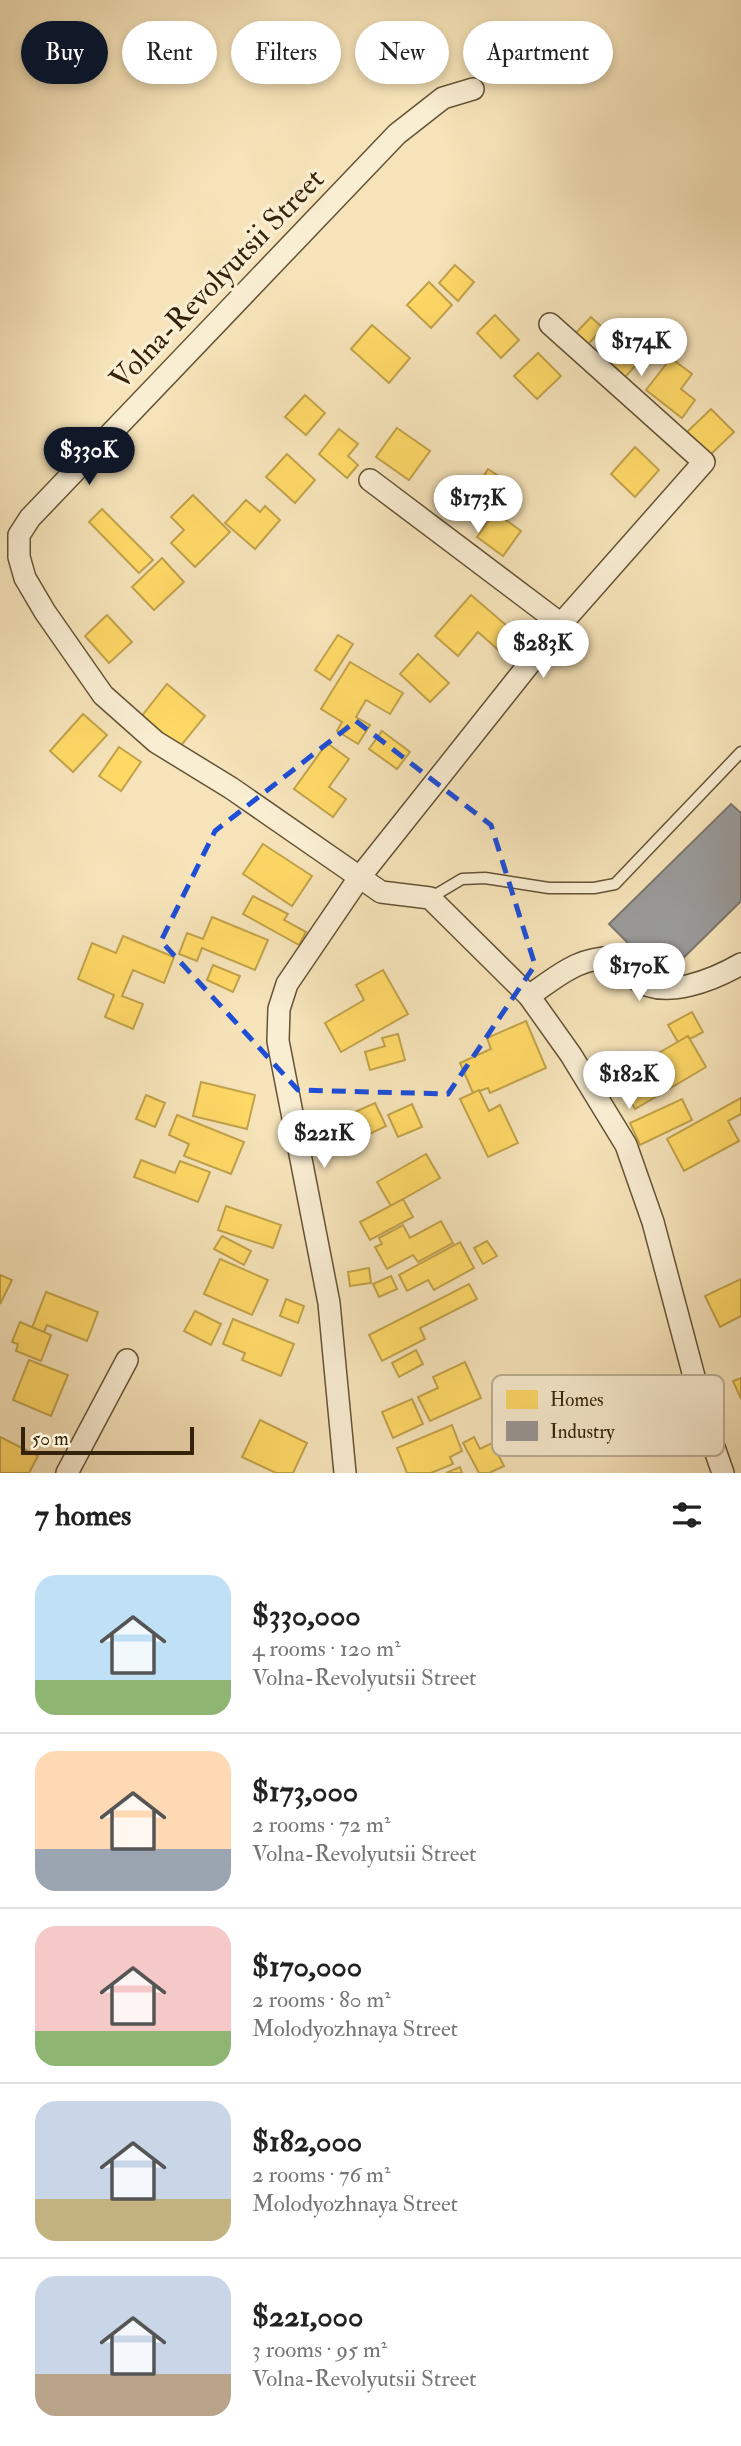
<!DOCTYPE html>
<html lang="en">
<head>
<meta charset="utf-8">
<style>
	:root { --surface:#fff; --page:#f2f2f2; --text:#222; --muted:#767676; --line:#e0e0e0; --accent:#111827 }
	body { margin:0; font-family:"IM FELL Double Pica",serif; background:var(--page); color:var(--text); height:100vh; display:flex; flex-direction:column; font-size:26px; white-space:nowrap }
	* { box-sizing:border-box; margin:0 }
	p { font-size:23px; color:var(--muted) }
	.icon { flex:none; width:38px; height:38px; fill:none; stroke:currentColor; stroke-width:2; stroke-linecap:round; stroke-linejoin:round }
	.map { position:relative; height:1473px; overflow:hidden }
	.sheet { display:flex; flex-direction:column; background:var(--surface); flex:1 }
	.sheet>* { flex:none }
	.top-card { position:absolute; left:21px; top:21px; width:700px; height:63px; display:flex; gap:14px }
	.scale { position:absolute; left:21px; bottom:18px; width:173px; box-sizing:border-box; padding-left:7px; border:4px solid #34230a; border-top:0; font-size:19px; line-height:24px; white-space:nowrap; color:#34230a; -webkit-text-stroke:5px #f9edd2; paint-order:stroke }
	.price { position:absolute; translate:-50% -60px; padding:0 16px; border-radius:24px; background:#fff; color:#222; font-size:23px; line-height:46px; filter:drop-shadow(0 2px 4px #0008) }
	.price::after { content:''; position:absolute; left:50%; top:42px; width:21px; height:16px; margin-left:-10px; background:inherit; clip-path:polygon(0 0,100% 0,50% 100%) }
	.price.selected { background:var(--accent); color:#fff }
	ul { padding:0; list-style:none }
	li { display:flex; align-items:center; gap:21px; height:175px; padding:0 35px }
	li+li { border-top:2px solid var(--line) }
	li span { display:grid; place-items:center; flex:none; width:196px; height:140px; border-radius:21px; color:#555 }
	li>.icon { margin-inline-start:auto }
	span .icon { width:84px; height:84px; fill:#fffc; stroke-width:1 }
	li b { font-size:30px }
	h2 { display:flex; justify-content:space-between; align-items:center; height:84px; padding:0 35px; font-size:30px }
	.chip { padding:0 24px; border-radius:32px; background:var(--surface); box-shadow:0 4px 10px #0003; font-size:24px; line-height:63px }
	.chip.selected { background:var(--accent); color:#fff }
	.map>svg:first-child { display:block }
	.homes { fill:#ffd966; stroke:#c2a24a; stroke-width:2 }
	.industry { fill:#999; stroke:#7b766e; stroke-width:2 }
	.lines { fill:none; stroke-linecap:round; stroke-linejoin:round }
	.service-casing { stroke:#645336; stroke-width:13 }
	.minor-casing { stroke:#645336; stroke-width:24 }
	.service { stroke:#f9edd2; stroke-width:10 }
	.minor { stroke:#f9edd2; stroke-width:21 }
	.marked { fill:none; stroke:#1d4ed8; stroke-width:5; stroke-dasharray:14 9; stroke-linejoin:round }
	.labels { text-anchor:middle; dominant-baseline:central; stroke-width:7; stroke-linejoin:round; paint-order:stroke }
	.street-label { font-size:30px; fill:#34230a; stroke:#f9edd2 }
	.key { fill:#f9edd2; stroke:#beb096; stroke-width:2 }
	.key-label { font-size:19px; fill:#34230a }
</style>
</head>
<body>
<div class="map">
<svg width="741" height="1473" viewBox="0 0 741 1473">
	<rect width="100%" height="100%" fill="#f6e3b9"/>
	<filter id="stains"><feTurbulence type="fractalNoise" baseFrequency=".00286" numOctaves="4"/><feColorMatrix values="0 0 0 0 .2 0 0 0 0 .09 0 0 0 0 .02 0 0 0 .5 -.17"/></filter>
	<radialGradient id="worn" r=".72"><stop offset=".6" stop-color="#630" stop-opacity="0"/><stop offset="1" stop-color="#630" stop-opacity=".3"/></radialGradient>
	<g class="homes">
		<path d="M455,265l19,17 -16,19 -19,-18z"/>
		<path d="M429,282l23,23 -21,23 -24,-23z"/>
		<path d="M495,315l24,25 -18,18 -24,-25z"/>
		<path d="M591,317l12,11 -19,21 -12,-12z"/>
		<path d="M634,319l24,22 -33,36 -24,-22z"/>
		<path d="M372,325l38,33 -21,25 -38,-34z"/>
		<path d="M538,353l23,23 -24,23 -23,-23z"/>
		<path d="M671,358l21,16 -11,15 14,11 -13,18 -36,-28z"/>
		<path d="M305,395l20,18 -19,22 -21,-18z"/>
		<path d="M711,409l23,23 -24,23 -23,-23z"/>
		<path d="M397,428l33,23 -21,29 -33,-23z"/>
		<path d="M339,429l19,15 -10,12 10,9 -11,13 -28,-24z"/>
		<path d="M635,447l24,23 -24,27 -24,-23z"/>
		<path d="M287,454l28,26 -20,23 -29,-26z"/>
		<path d="M488,469l15,10 -15,24 -15,-9z"/>
		<path d="M193,495l37,37 -35,35 -24,-24 13,-13 -13,-13z"/>
		<path d="M246,500l14,12 5,-6 15,14 -25,29 -30,-26z"/>
		<path d="M102,509l51,51 -14,13 -50,-51z"/>
		<path d="M495,512l26,19 -18,25 -26,-19z"/>
		<path d="M162,558l22,24 -30,28 -22,-23z"/>
		<path d="M471,595l57,49 -16,18 -34,-30 -20,24 -23,-20z"/>
		<path d="M107,615l25,27 -23,21 -24,-27z"/>
		<path d="M338,635l15,9 -23,36 -15,-10z"/>
		<path d="M418,654l31,29 -19,19 -30,-28z"/>
		<path d="M350,662l53,31 -13,21 -24,-14 -10,17 14,8 -12,19 -21,-13 5,-9 -21,-13z"/>
		<path d="M167,684l38,32 -26,32 -38,-31z"/>
		<path d="M83,714l24,21 -34,37 -23,-21z"/>
		<path d="M382,731l28,21 -13,17 -28,-20z"/>
		<path d="M327,743l22,16 -20,28 17,12 -13,18 -39,-28z"/>
		<path d="M119,747l22,15 -20,29 -22,-15z"/>
		<path d="M263,844l49,32 -20,30 -49,-32z"/>
		<path d="M253,896l35,18 -4,6 22,12 -7,13 -56,-31z"/>
		<path d="M212,917l56,23 -13,30 -53,-22 -5,13 -18,-7 8,-21 16,6z"/>
		<path d="M123,936l51,21 -10,26 -31,-13 -11,26 21,8 -10,25 -28,-12 9,-22 -36,-16 14,-36 24,10z"/>
		<path d="M213,965l27,11 -7,16 -26,-12z"/>
		<path d="M383,970l25,44 -67,38 -16,-29 39,-23 -8,-15z"/>
		<path d="M692,1012l11,20 -13,7 -2,-3 -10,6 -10,-17z"/>
		<path d="M526,1021l20,47 -56,25 -2,-5 -15,5 -13,-30 31,-14 -4,-11z"/>
		<path d="M398,1034l7,26 -35,10 -5,-18 20,-6 -3,-8z"/>
		<path d="M688,1036l18,31 -71,42 -18,-32z"/>
		<path d="M201,1082l54,13 -8,34 -54,-13z"/>
		<path d="M479,1090l10,21 11,-6 18,38 -30,14 -28,-58z"/>
		<path d="M146,1095l19,8 -10,24 -19,-8z"/>
		<path d="M741,1098v16l-13,7 11,20 -55,30 -17,-32z"/>
		<path d="M682,1099l10,21 -52,25 -10,-22z"/>
		<path d="M375,1103l11,23 -33,16 -12,-24z"/>
		<path d="M412,1104l10,23 -24,10 -10,-22z"/>
		<path d="M177,1115l67,27 -13,32 -47,-18 5,-12 -20,-9z"/>
		<path d="M426,1154l14,24 -49,28 -14,-24z"/>
		<path d="M141,1160l34,13 5,-12 30,11 -12,30 -64,-25z"/>
		<path d="M403,1199l10,18 -43,23 -10,-18z"/>
		<path d="M226,1206l55,19 -8,23 -55,-18z"/>
		<path d="M441,1221l12,22 -35,19 -5,-7 -26,14 -12,-22 7,-3 -3,-6 24,-13 7,13z"/>
		<path d="M222,1236l29,15 -7,14 -30,-16z"/>
		<path d="M487,1241l10,15 -14,8 -9,-16z"/>
		<path d="M460,1242l14,26 -40,22 -6,-10 -21,11 -8,-16z"/>
		<path d="M220,1259l48,21 -16,35 -48,-21z"/>
		<path d="M369,1268l2,15 -21,3 -2,-14z"/>
		<path d="M0,1275l12,5 -12,24z"/>
		<path d="M391,1276l6,13 -18,8 -6,-13z"/>
		<path d="M741,1279v37l-21,11 -15,-31z"/>
		<path d="M469,1284l8,15 -57,29 5,11 -43,22 -13,-26z"/>
		<path d="M46,1292l52,20 -11,29 -40,-16 -3,7 -12,-4z"/>
		<path d="M286,1299l18,7 -6,17 -18,-7z"/>
		<path d="M195,1311l26,13 -10,21 -27,-14z"/>
		<path d="M233,1319l61,25 -13,32 -39,-16 3,-7 -22,-9z"/>
		<path d="M20,1322l31,13 -10,26 -25,-10 2,-7 -6,-2z"/>
		<path d="M416,1350l7,14 -24,13 -7,-14z"/>
		<path d="M29,1360l39,15 -17,41 -38,-16z"/>
		<path d="M465,1362l16,36 -51,23 -12,-24 20,-9 -5,-11z"/>
		<path d="M741,1378v21l-8,-18z"/>
		<path d="M412,1399l11,25 -30,14 -11,-26z"/>
		<path d="M260,1420l47,23 -14,30h-17l-34,-16z"/>
		<path d="M452,1425l10,26 -12,6 3,7 -22,9h-24l-10,-25z"/>
		<path d="M0,1437l38,19 -9,17h-29z"/>
		<path d="M474,1437l6,12 12,-6 12,23 -15,7h-10l-16,-30z"/>
		<path d="M460,1467l2,6h-16z"/>
	</g>
	<path class="industry" d="M731,804l10,9v88l-78,77 -54,-54z"/>
	<g class="lines">
		<g class="service-casing">
			<path id="service" d="M430,898l32,-19 23,-1 64,10h45l21,-4 126,-132"/>
		</g>
		<g class="minor-casing">
			<g id="minor">
				<path d="M473,89l-30,9 -46,36 -367,384 -11,17v22l6,21 20,34 58,83 53,47 75,46 150,104 49,6 99,98 42,59 55,90 27,77 56,211 14,40"/>
				<path d="M370,480l191,144"/>
				<path d="M529,996c29,-20 51,-41 89,-38 6,7 11,15 18,21 28,22 79,0 105,-15"/>
				<path d="M67,1473l60,-113"/>
				<path d="M345,1473l-16,-170 -51,-262 1,-32 8,-25 72,-106 202,-254 143,-162 -154,-138"/>
			</g>
		</g>
		<use href="#service" class="service"/>
		<use href="#minor" class="minor"/>
	</g>
	<path class="marked" d="M356,721l135,104 44,140 -87,129 -150,-4 -137,-149 54,-110z"/>
	<g class="labels">
		<g class="street-label">
			<text transform="translate(217 279) rotate(-46)">Volna-Revolyutsii Street</text>
		</g>
	</g>
	<rect x="492" y="1375" width="232" height="81" rx="10" class="key"/>
	<rect x="506" y="1390" width="32" height="19" fill="#ffd966"/>
	<rect x="506" y="1421" width="32" height="20" fill="#999"/>
	<g class="key-label">
		<text x="550" y="1406">Homes</text>
		<text x="550" y="1438">Industry</text>
	</g>
	<rect width="100%" height="100%" filter="url(#stains)"/>
	<rect width="100%" height="100%" fill="url(#worn)"/>
</svg>
<div class="scale">50 m</div>
<b class="price" style="left:641px;top:378px">$174K</b>
<b class="price selected" style="left:89px;top:487px">$330K</b>
<b class="price" style="left:478px;top:535px">$173K</b>
<b class="price" style="left:543px;top:680px">$283K</b>
<b class="price" style="left:639px;top:1003px">$170K</b>
<b class="price" style="left:629px;top:1111px">$182K</b>
<b class="price" style="left:324px;top:1170px">$221K</b>
<div class="top-card">
<a class="chip selected">Buy</a>
<a class="chip">Rent</a>
<a class="chip">Filters</a>
<a class="chip">New</a>
<a class="chip">Apartment</a>
</div>
</div>
<section class="sheet">
<h2>7 homes<svg class="icon" aria-label="filters" viewBox="0 0 24 24"><path d="M4 7h16M4 17h16"/><circle cx="9" cy="7" r="2"/><circle cx="15" cy="17" r="2"/></svg></h2>
<ul>
<li><span style="background:linear-gradient(#bfe0f5 75%,#8fb573 0)"><svg class="icon" aria-label="home" viewBox="0 0 24 24"><path d="M3 11l9-7 9 7M6 9v11h12V9"/></svg></span><div><b>$330,000</b><p>4 rooms · 120 m²</p><p>Volna-Revolyutsii Street</p></div></li>
<li><span style="background:linear-gradient(#ffd9b3 70%,#9aa5b1 0)"><svg class="icon" aria-label="home" viewBox="0 0 24 24"><path d="M3 11l9-7 9 7M6 9v11h12V9"/></svg></span><div><b>$173,000</b><p>2 rooms · 72 m²</p><p>Volna-Revolyutsii Street</p></div></li>
<li><span style="background:linear-gradient(#f6c9c9 75%,#8fb573 0)"><svg class="icon" aria-label="home" viewBox="0 0 24 24"><path d="M3 11l9-7 9 7M6 9v11h12V9"/></svg></span><div><b>$170,000</b><p>2 rooms · 80 m²</p><p>Molodyozhnaya Street</p></div></li>
<li><span style="background:linear-gradient(#c9d6e8 70%,#c2b280 0)"><svg class="icon" aria-label="home" viewBox="0 0 24 24"><path d="M3 11l9-7 9 7M6 9v11h12V9"/></svg></span><div><b>$182,000</b><p>2 rooms · 76 m²</p><p>Molodyozhnaya Street</p></div></li>
<li><span style="background:linear-gradient(#c9d6e8 70%,#b9a48a 0)"><svg class="icon" aria-label="home" viewBox="0 0 24 24"><path d="M3 11l9-7 9 7M6 9v11h12V9"/></svg></span><div><b>$221,000</b><p>3 rooms · 95 m²</p><p>Volna-Revolyutsii Street</p></div></li>
</ul>
</section>
</body>
</html>
